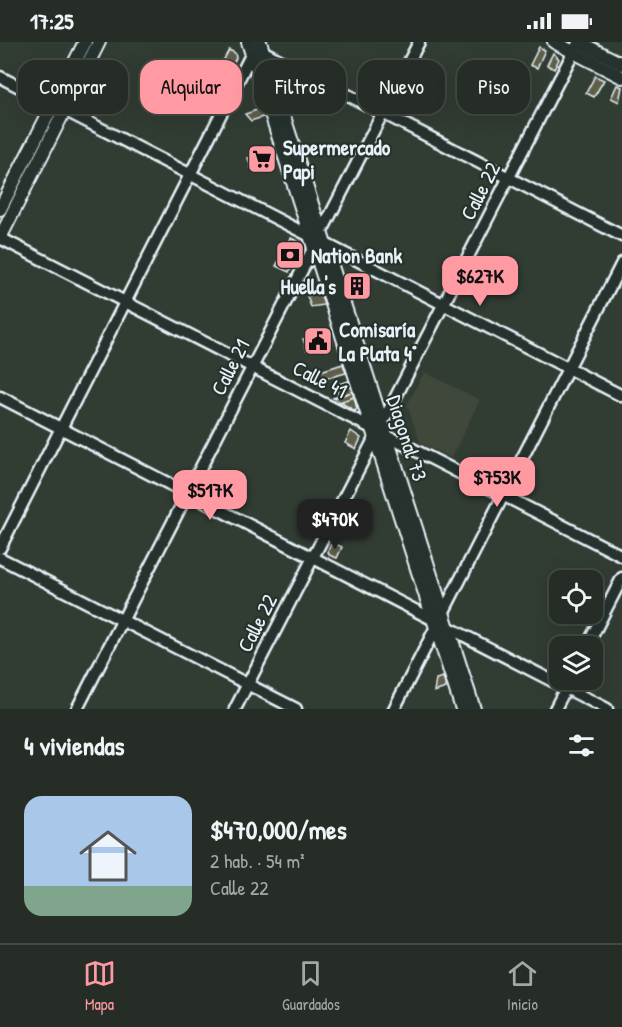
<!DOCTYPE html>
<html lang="es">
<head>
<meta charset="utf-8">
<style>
	:root { --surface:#252d26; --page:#313932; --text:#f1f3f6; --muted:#a3a8a7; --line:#424943; --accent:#ff9aa2 }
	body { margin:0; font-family:"Patrick Hand",sans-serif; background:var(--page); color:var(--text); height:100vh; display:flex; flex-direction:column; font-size:22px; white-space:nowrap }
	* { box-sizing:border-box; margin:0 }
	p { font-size:20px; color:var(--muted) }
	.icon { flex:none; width:33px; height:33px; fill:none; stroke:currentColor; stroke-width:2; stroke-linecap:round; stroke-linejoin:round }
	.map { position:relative; height:667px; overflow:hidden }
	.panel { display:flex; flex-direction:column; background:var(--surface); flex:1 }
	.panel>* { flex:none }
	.hud { position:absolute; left:18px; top:18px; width:586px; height:54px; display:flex; gap:12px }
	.tools { position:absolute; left:549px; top:528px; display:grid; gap:12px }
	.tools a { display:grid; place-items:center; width:54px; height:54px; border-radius:12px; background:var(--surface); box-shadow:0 6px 24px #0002,0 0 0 2px var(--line); font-size:30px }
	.price { position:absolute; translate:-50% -51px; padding:0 14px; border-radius:12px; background:var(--accent); color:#111; font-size:20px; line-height:39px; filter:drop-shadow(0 2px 3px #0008) }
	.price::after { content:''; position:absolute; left:50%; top:36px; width:18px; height:14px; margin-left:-9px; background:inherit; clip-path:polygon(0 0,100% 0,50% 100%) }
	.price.active { background:#222; color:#fff }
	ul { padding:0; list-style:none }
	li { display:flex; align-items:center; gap:18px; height:150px; padding:0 24px }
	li+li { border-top:2px solid var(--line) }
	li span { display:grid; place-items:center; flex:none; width:168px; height:120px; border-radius:18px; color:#555 }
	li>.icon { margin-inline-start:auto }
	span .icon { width:72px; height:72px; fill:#fffc; stroke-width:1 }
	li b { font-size:26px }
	h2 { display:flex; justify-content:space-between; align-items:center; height:72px; padding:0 24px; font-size:26px }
	.pill { padding:0 21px; border-radius:18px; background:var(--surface); box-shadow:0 6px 24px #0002,0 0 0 2px var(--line); font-size:21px; line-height:54px }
	.pill.active { background:var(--accent); color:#111 }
	.status { display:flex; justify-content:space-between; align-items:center; height:42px; padding:0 30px; background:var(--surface); direction:ltr }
	.status svg { height:16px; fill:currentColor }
	.tab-bar { display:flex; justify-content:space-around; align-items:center; height:84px; border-top:2px solid var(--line); background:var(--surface); font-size:16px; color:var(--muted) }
	.tab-bar a { display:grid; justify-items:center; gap:3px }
	.tab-bar .active { color:var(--accent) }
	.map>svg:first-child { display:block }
	.built { fill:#3f463a }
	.building { fill:#5f5e4a; stroke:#e8f1f8; stroke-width:1.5 }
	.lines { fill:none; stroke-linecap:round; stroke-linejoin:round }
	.minor-casing { stroke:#e8f1f8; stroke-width:15 }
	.major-casing { stroke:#e8f1f8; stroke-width:16 }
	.minor { stroke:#26332d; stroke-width:10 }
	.major { stroke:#26332d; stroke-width:12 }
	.labels { text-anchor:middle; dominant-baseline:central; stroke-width:4.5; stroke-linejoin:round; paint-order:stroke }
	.poi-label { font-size:21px; font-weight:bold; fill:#e8f1f8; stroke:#26332d; text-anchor:start }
	.street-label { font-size:21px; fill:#e8f1f8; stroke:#26332d }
</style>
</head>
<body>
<div class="status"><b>17:25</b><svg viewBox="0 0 49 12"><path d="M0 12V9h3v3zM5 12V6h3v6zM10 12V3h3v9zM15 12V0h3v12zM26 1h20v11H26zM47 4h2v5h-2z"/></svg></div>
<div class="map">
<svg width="622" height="667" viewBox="0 0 622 667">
	<rect width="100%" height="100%" fill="#313c33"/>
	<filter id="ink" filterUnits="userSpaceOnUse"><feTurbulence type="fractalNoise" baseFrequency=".0167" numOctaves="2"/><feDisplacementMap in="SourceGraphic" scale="12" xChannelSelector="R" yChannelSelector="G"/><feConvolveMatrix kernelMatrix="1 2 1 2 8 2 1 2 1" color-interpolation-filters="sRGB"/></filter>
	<g filter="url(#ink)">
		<path class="built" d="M424,330l56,28 -29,58 -31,-15 -13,-38z"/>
		<g class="building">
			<path d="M539,5l6,3 -8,18 -7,-3z"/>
			<path d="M229,8l6,3 1,5 -14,25 -4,-2 4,-7 -5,-2z"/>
			<path d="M553,11l6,6 -5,10 -7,-4z"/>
			<path d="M595,34l9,4 -10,17 -8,-4z"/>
			<path d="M300,41l3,10 -14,4 -3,-9z"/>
			<path d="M617,43l5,2 -3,15 -8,-4z"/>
			<path d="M260,67l3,8 -12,4 -6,-7z"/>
			<path d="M274,108l3,10 -26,8 -3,-10z"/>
			<path d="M291,196l12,6 -14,28 -13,-6z"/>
			<path d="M363,237l2,9 -14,4 -2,-8z"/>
			<path d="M320,250l4,13 -13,2 -4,-11z"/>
			<path d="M328,289l4,11 -25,8 -4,-11z"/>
			<path d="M343,322l3,9 -30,8 -2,-8z"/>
			<path d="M349,339l3,11 -13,4 -4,-11z"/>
			<path d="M352,350l2,5 -14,5 -7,-4z"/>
			<path d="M354,355l3,12 -2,2 -15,-9z"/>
			<path d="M351,389l10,7 -5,11 -11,-6z"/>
			<path d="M332,500l10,5 -5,11 -8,-3 -1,-4z"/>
			<path d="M443,635l3,11 -12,4 2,-13z"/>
		</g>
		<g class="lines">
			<g class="minor-casing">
				<g id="minor">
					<path d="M260,8l362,186"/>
					<path d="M0,35l622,319"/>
					<path d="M0,196l622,318"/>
					<path d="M0,355l607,312"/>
					<path d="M0,506l253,-497"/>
					<path d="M0,516l296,151"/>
					<path d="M587,604l35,-68"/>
					<path d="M77,667l342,-667"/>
					<path d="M235,667l342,-664"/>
					<path d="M394,667l228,-446"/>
					<path d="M555,667l15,-29"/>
				</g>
			</g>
			<g class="major-casing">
				<g id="major">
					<path d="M248,0l214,667"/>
					<path d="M260,0l214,667"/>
					<path d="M554,0l68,35"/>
					<path d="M579,0l43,22"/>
					<path d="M0,167l85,-167"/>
					<path d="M0,196l99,-196"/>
				</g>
			</g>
			<use href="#minor" class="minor"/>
			<use href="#major" class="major"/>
		</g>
	</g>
	<defs>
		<g id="supermarket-square" transform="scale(1.5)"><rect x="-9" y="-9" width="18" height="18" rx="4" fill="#ff9aa2" stroke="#26332d"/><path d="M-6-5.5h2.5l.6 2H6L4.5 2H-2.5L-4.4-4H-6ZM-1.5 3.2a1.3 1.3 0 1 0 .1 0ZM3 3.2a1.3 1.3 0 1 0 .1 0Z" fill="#111"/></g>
		<g id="bank-square" transform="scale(1.5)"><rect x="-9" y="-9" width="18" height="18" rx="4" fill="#ff9aa2" stroke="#26332d"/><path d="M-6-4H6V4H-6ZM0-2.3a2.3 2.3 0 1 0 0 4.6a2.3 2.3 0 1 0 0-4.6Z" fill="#111"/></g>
		<g id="building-square" transform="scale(1.5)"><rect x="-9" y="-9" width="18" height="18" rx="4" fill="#ff9aa2" stroke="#26332d"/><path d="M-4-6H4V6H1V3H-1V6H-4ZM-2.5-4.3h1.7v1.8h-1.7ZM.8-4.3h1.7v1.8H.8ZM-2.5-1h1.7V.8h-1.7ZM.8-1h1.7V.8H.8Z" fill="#111"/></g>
		<g id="civic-square" transform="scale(1.5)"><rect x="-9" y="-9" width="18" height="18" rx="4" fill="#ff9aa2" stroke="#26332d"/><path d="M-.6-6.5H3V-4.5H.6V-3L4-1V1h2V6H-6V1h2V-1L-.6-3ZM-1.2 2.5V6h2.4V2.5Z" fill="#111"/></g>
	</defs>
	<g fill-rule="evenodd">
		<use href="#supermarket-square" x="262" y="117"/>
		<use href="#bank-square" x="290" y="213"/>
		<use href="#building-square" x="357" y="244"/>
		<use href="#civic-square" x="318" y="299"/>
	</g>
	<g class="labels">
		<g class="poi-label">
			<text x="283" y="105">Supermercado<tspan x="283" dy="24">Papi</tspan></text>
			<text x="311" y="213">Nation Bank</text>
			<text x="336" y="244" text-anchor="end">Huella's</text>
			<text x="339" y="287">Comisaría<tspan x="339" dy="24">La Plata 4°</tspan></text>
		</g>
		<g class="street-label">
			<text transform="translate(480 149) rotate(-63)">Calle 22</text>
			<text transform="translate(230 325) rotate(-63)">Calle 21</text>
			<text transform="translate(320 337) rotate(27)">Calle 41</text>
			<text transform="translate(407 396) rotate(72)">Diagonal 73</text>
			<text transform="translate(257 581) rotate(-63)">Calle 22</text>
		</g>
	</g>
</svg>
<div class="tools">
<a><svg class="icon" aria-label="locate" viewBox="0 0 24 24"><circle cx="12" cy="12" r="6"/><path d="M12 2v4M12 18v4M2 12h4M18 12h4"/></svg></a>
<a><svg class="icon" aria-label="layers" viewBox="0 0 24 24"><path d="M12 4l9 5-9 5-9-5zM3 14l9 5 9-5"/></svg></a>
</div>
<b class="price" style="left:480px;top:265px">$627K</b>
<b class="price" style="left:497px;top:466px">$753K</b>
<b class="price" style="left:210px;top:479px">$517K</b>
<b class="price active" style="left:335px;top:508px">$470K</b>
<div class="hud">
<a class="pill">Comprar</a>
<a class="pill active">Alquilar</a>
<a class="pill">Filtros</a>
<a class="pill">Nuevo</a>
<a class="pill">Piso</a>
</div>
</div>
<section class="panel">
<h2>4 viviendas<svg class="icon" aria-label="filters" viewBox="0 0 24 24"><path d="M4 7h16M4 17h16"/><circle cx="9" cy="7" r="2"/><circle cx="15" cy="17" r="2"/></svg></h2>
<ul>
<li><span style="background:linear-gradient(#a9c7e8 75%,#7fa58c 0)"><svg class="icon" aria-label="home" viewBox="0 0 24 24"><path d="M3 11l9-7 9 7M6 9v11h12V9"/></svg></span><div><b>$470,000/mes</b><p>2 hab. · 54 m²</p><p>Calle 22</p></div></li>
</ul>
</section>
<nav class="tab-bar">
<a class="active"><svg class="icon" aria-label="map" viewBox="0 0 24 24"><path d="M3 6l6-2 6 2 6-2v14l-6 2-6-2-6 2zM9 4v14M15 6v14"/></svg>Mapa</a>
<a><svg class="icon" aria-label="saved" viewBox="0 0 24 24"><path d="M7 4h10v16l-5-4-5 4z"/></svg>Guardados</a>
<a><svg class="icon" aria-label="home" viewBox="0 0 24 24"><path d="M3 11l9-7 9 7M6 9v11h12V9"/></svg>Inicio</a>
</nav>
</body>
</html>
